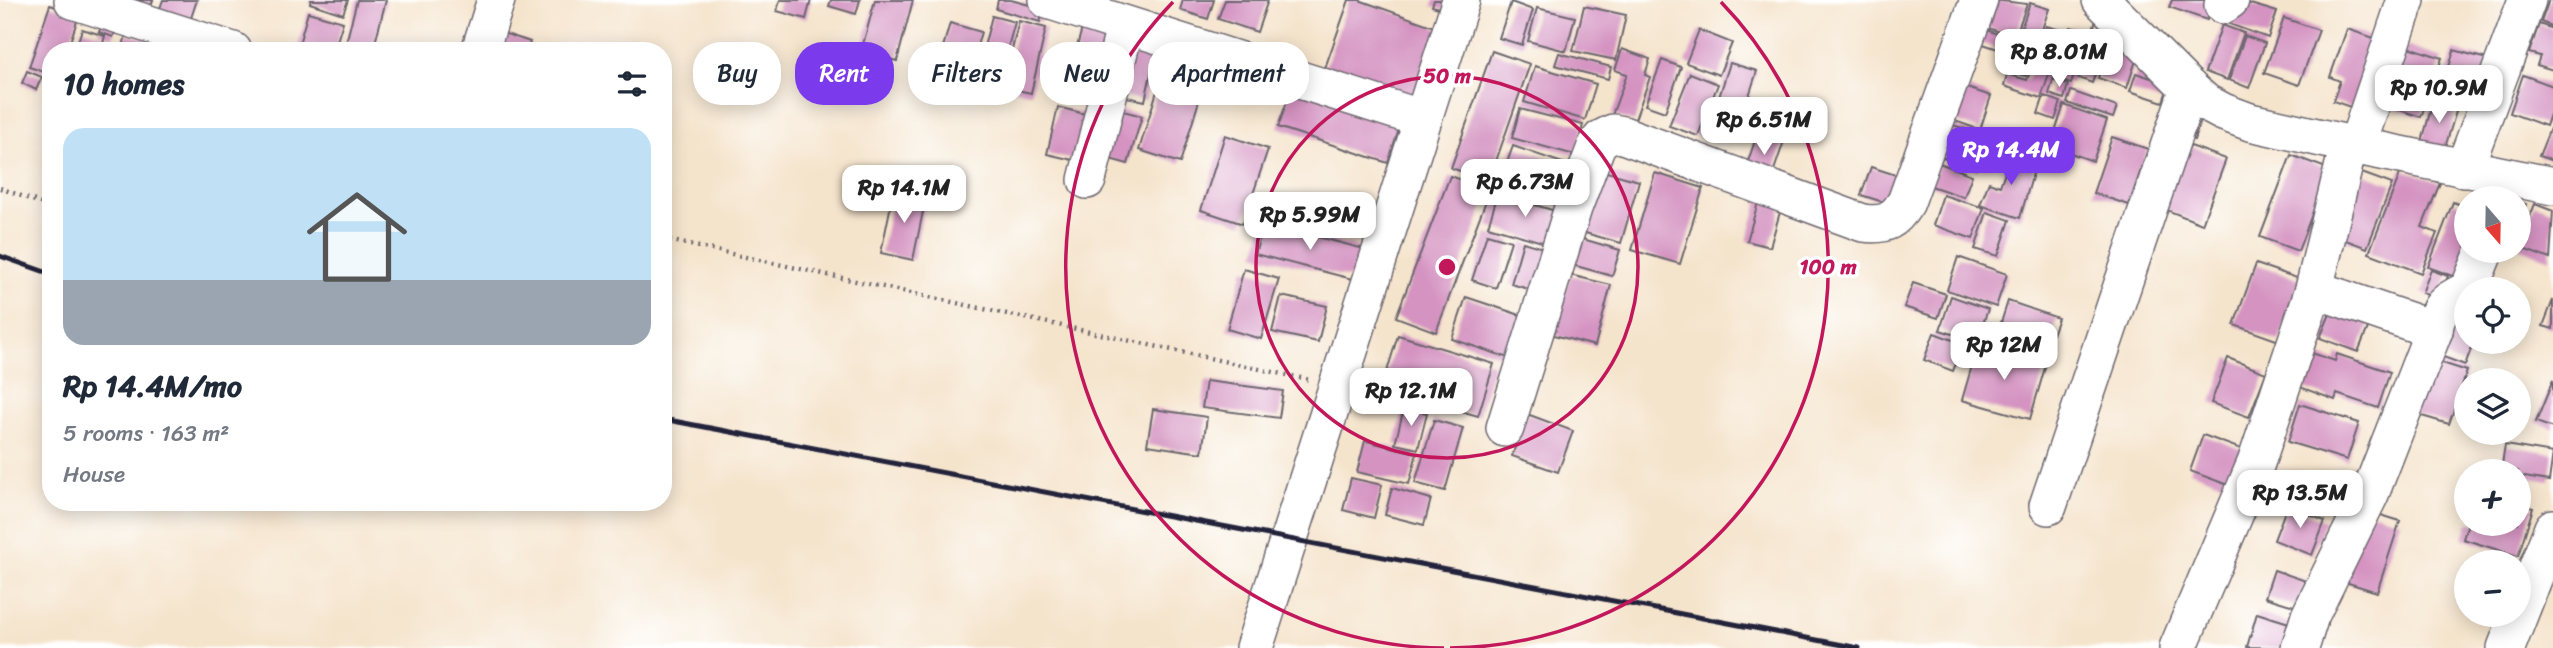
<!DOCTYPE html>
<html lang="en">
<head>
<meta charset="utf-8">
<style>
	:root { --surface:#fff; --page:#f2f2f3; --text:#1f2937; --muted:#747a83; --line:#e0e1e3; --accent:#7c3aed }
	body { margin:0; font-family:Sriracha,sans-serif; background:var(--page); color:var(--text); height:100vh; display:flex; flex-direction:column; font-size:26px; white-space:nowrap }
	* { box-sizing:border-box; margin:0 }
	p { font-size:23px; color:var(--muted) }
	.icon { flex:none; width:38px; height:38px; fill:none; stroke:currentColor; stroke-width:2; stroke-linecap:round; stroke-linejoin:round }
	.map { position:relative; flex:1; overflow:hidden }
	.drawer { position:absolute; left:42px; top:42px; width:630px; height:469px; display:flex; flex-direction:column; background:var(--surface); border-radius:28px; box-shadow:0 4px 18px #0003 }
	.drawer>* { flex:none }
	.guide { position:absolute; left:693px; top:42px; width:665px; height:63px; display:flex; gap:14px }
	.needle { width:46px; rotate:160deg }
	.controls { position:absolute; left:2454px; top:186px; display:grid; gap:14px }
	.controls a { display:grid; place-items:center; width:77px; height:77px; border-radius:50%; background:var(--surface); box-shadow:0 4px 18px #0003; font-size:35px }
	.price { position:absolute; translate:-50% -60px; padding:0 16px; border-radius:14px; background:#fff; color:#222; font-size:23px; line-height:46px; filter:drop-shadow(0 2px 4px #0008) }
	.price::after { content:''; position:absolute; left:50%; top:42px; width:21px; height:16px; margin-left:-10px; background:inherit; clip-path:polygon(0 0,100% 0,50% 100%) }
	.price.active { background:var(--accent); color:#fff }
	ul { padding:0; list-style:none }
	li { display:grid; align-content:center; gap:14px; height:371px; padding:0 21px }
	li+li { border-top:2px solid var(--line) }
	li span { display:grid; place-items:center; height:217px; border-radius:21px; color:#555 }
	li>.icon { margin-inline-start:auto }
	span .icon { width:126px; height:126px; fill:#fffc; stroke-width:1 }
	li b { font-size:30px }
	h2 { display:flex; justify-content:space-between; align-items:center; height:84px; padding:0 21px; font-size:30px }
	.pill { padding:0 24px; border-radius:28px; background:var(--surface); box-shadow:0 4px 18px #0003; font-size:24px; line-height:63px }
	.pill.active { background:var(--accent); color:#fff }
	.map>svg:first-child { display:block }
	.building { fill:#d493c1 }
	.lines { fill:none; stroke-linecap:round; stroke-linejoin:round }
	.minor-casing { stroke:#6c666e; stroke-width:40 }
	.path { stroke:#6c666e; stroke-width:4.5; stroke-dasharray:2 5; stroke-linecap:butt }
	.minor { stroke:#fff; stroke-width:37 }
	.rail { stroke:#22223b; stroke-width:5 }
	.ring { fill:none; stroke:#c2185b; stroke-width:3.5 }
	.centre { fill:#c2185b; stroke:#fff; stroke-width:3.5 }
	.ring-label { font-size:21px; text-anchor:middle; font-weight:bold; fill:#c2185b; stroke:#fff; stroke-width:7; stroke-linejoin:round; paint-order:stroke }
</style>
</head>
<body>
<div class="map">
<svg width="2553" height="648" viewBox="0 0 2553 648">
	<rect width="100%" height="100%" fill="#fff"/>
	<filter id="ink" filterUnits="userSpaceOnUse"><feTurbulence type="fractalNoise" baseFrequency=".0143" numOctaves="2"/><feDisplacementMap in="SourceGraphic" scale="14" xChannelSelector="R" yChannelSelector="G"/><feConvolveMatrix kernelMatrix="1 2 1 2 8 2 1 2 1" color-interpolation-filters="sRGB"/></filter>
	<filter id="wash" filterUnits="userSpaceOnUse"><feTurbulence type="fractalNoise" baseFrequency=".00686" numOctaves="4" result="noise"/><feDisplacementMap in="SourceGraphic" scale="28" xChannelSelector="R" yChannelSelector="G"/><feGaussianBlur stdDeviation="1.57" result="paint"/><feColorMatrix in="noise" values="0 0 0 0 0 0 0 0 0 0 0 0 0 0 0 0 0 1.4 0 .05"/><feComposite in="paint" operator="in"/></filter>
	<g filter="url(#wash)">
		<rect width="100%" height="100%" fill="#f5e4cc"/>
		<g id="blocks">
			<g class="building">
				<path d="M126,0h27l-4,11z"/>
				<path d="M163,0h34l-7,21 -31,-10z"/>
				<path d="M311,0h37l-5,14 -33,-11z"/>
				<path d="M357,0h29l-13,51h-29z"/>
				<path d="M780,0h31l-5,19 -29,-8z"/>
				<path d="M831,0h29l-4,14 -27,-8z"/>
				<path d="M875,0h38l-16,61 -36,-9z"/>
				<path d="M998,0h13l33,9 -4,13 -44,-13z"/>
				<path d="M1183,0h31l-6,19 -28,-9z"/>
				<path d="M1225,0h43l-11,32 -39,-13z"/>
				<path d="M1349,0h10l84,30 -26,70 -92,-32z"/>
				<path d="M1434,0h18l-3,11 -17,-5z"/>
				<path d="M1994,0l33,4 -12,33 -30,-10z"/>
				<path d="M2172,0h41l-6,20 -38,-13z"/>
				<path d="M2237,0l40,12 -9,26 -39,-14z"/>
				<path d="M2549,0h4v27l-12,-5z"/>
				<path d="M1511,2l22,8 -11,35 -23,-7z"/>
				<path d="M2030,3l19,6 -23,67 -19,-6z"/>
				<path d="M50,5l29,10 -12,36h-16v23l-22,-7z"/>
				<path d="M1584,6l42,9 -10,45 -43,-9z"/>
				<path d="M1537,8l38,9 -9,34 -38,-10z"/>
				<path d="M308,12l35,10 -9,29h-37z"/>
				<path d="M106,14l14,5 -7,18 -14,-5z"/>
				<path d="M992,16l23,6 -14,50 -22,-6z"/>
				<path d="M2284,18l35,12 -20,55 -35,-12z"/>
				<path d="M2096,20l16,6 -20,57 -16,-6z"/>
				<path d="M1019,21l27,7 -15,65 -28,-6z"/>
				<path d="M1084,21l32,9 -16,54 -31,-8z"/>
				<path d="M950,23l31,9 -13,45 -31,-9z"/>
				<path d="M2539,24l14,5v41l-16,-5 3,-9 -11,-3z"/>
				<path d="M2222,25l22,8 -17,47 -22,-8z"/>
				<path d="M2046,26l18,5 -23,67 -37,-12 3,-12 20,6z"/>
				<path d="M2071,27l18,6 -18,51 -17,-6z"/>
				<path d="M82,29l23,7 -4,15h-26z"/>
				<path d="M1984,29l30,11 -4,13 -30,-10z"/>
				<path d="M2347,29l36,12 -27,68 -23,-8 7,-20 -10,-4z"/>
				<path d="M1699,30l33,13 -13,32 -33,-12z"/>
				<path d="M497,31l33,11 -3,9h-36z"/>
				<path d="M126,34l37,9 -2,8h-39z"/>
				<path d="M1131,35l27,6 -13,60 -27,-6z"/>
				<path d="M2245,36l20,7 -16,45 -20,-8z"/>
				<path d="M2109,45l29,9 -11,34 -29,-10z"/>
				<path d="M2406,46l36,12 -21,59 -36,-12z"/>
				<path d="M1622,49l28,10 -5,16 5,2 -16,45 -22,-7 15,-41 -12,-4z"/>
				<path d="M2454,50l40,11 -12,41 -40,-11z"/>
				<path d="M1492,51l38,13 -41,117 -38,-13z"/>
				<path d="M1559,53l52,14 -3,12 -53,-14z"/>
				<path d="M1168,55l41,13 -29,95 -41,-13z"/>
				<path d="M1662,60l19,7 -16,45 -20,-7z"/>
				<path d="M1730,63l27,8 -18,56 -27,-8z"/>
				<path d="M1535,66l61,18 -11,36 -61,-18z"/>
				<path d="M27,71l15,6 -6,13 -14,-7z"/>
				<path d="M1690,73l28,11 -20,52 -29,-10z"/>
				<path d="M2136,73l33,11 -6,18 -33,-11z"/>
				<path d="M2523,75l30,11v20l-7,20 -36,-13z"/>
				<path d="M2053,80l15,5 -4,14 -15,-5z"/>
				<path d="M1292,87l109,36 -13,40 -110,-36z"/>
				<path d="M1967,88l24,8 -11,34 -25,-9z"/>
				<path d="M2071,91l46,16 -4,11 -46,-15z"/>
				<path d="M2044,96l17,6 -6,18 -17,-6z"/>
				<path d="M2434,98l24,7 -14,46 -23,-6z"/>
				<path d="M2064,105l43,15 -14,41 -43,-15z"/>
				<path d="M1058,107l27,7 -12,46 -26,-6z"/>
				<path d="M1112,108l30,8 -14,48 -29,-8z"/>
				<path d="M1520,109l63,16 -8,30 -63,-17z"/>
				<path d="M2187,114l14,5 -7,21 -15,-5z"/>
				<path d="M2553,121v40l-14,-5z"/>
				<path d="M1953,125l34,11 -11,33 -34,-12z"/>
				<path d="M1758,132l26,9 -14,41 -26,-9z"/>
				<path d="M1225,135l43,14 -25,75 -42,-14z"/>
				<path d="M2112,137l36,12 -19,56 -36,-12z"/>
				<path d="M2188,145l38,14 -24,65 -38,-15z"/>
				<path d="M1513,146l61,21 -14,39 -61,-21z"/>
				<path d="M2012,152l25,8 -17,58 -40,-13 9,-23 11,4z"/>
				<path d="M2291,155l38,14 -31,82 -38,-14z"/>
				<path d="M1939,163l33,12 -8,22 -33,-11z"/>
				<path d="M1871,167l34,11 -9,28 -35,-11z"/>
				<path d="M1596,169l43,12 -18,62 -43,-12z"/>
				<path d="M2402,169l38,14 -18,44 15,6 -16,40 -52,-20z"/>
				<path d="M2359,172l33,12 -25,64 -32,-12z"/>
				<path d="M1655,173l48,15 -23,76 -48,-14z"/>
				<path d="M1450,176l40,14 -54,142 -40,-15z"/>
				<path d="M894,190l32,7 -13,63 -32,-7z"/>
				<path d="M1498,194l64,19 -10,32 -64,-19z"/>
				<path d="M1943,195l41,13 -11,31 -40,-14z"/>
				<path d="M1759,199l23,6 -12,42 -23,-6z"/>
				<path d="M2518,201l8,3 -8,21z"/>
				<path d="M2453,202l13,5v74l-38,-14z"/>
				<path d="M2535,204l18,7 -3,48 -32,-12z"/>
				<path d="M1987,212l23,8 -12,36 -23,-7z"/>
				<path d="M1264,223l100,26 -8,31 -101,-26z"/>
				<path d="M1487,234l24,7 -15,47 -24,-8z"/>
				<path d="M1576,237l44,13 -8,26 -43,-12z"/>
				<path d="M1523,242l27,8 -11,42 -28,-8z"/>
				<path d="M1958,257l49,17 -11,33 -49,-17z"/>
				<path d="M2256,264l44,15 -21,62 -45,-16z"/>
				<path d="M1244,269l35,10 -18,60 -34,-10z"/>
				<path d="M2431,270l17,6 -9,23 -17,-6z"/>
				<path d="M1570,275l41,10 -16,61 -41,-11z"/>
				<path d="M1913,283l33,11 -8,24 -34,-11z"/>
				<path d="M1281,296l46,10 -9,36 -46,-10z"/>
				<path d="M1951,296l37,13 -11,33 -37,-12z"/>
				<path d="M1466,297l63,21 -14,42 -63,-21z"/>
				<path d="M2553,300v29l-10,-3z"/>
				<path d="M2008,301l50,17 -12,33 -49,-16z"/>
				<path d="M2334,304l38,14 -14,34 -38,-14z"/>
				<path d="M2453,307l13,5v29h8l-9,24 -30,-11z"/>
				<path d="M1934,333l30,11 -11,27 -29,-11z"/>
				<path d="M1398,335l96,29 -16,52 -96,-28z"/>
				<path d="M1978,345l68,19 -16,55 -68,-19z"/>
				<path d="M2309,352l26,9 2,-7 53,18 -12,36 -41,-14 -2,6 -38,-14z"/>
				<path d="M2228,358l38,15 -17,44 -38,-14z"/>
				<path d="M2433,360l34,11 -18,53 -34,-10z"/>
				<path d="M2553,380v48l-17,-6z"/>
				<path d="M1206,381l77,10 -4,27 -77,-10z"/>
				<path d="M2300,404l59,19 -12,37 -59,-18z"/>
				<path d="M1404,408l23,5 -9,36 -23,-5z"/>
				<path d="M1153,409l54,8 -5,36 -55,-8z"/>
				<path d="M1527,414l46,17 -15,41 -46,-16z"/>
				<path d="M1434,420l29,8 -18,63 -30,-8z"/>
				<path d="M2203,435l38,14 -13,36 -38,-14z"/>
				<path d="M1365,441l52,12 -8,31 -52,-12z"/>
				<path d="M2505,445l48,8 -4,28 -31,-5v-5h-17z"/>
				<path d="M1351,478l31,7 -8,33 -31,-8z"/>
				<path d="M1392,488l39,11 -7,26 -39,-10z"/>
				<path d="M2518,504l15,4 -15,48 -55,-17 5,-16h50z"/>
				<path d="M2287,506l38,15 -13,34 -38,-15z"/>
				<path d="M2365,510l35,11 -23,71 -35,-11z"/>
				<path d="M2274,570l32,11 -9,26 -32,-10z"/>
				<path d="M2257,613l35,11 -8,24 -37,-1z"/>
			</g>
		</g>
	</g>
	<g filter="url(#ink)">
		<use href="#blocks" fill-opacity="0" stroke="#6c666e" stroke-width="2"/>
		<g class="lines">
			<g class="minor-casing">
				<g id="minor">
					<path d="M73,0l160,51"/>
					<path d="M1048,0l375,119"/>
					<path d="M2101,0l88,88 17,15 17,9 27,10 107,24 196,40"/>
					<path d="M2223,5l7,-5"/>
					<path d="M480,51l16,-51"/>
					<path d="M2357,146l49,-146"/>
					<path d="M2464,169l63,-169"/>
					<path d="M1087,180l38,-153"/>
					<path d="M2314,289l120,41"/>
					<path d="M2469,289l16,-39"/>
					<path d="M1505,428l68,-220 23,-61 5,-8 12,-6 10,2 240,88c23,3 31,-2 43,-21l73,-202"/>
					<path d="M2048,506l141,-418"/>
					<path d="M1254,648l207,-648"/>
					<path d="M2178,648l78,-185 58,-174 35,-145"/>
					<path d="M2300,648l10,-32 60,-122 64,-164c4,-24 11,-29 32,-39"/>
					<path d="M2506,648l47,-120"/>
				</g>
			</g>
			<g class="path">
				<path d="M0,188l51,19"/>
				<path d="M663,239l647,141"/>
			</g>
			<use href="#minor" class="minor"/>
			<g class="rail">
				<path d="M0,256l51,18"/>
				<path d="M663,419l1196,229"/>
			</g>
		</g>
	</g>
	<g class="ring">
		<circle cx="1447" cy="267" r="191"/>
		<path d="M1444 648A381 381 0 0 1 1173 2M1721 2A381 381 0 0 1 1450 648"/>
	</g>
	<circle cx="1447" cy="267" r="10" class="centre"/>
	<g class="ring-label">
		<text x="1447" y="83">50 m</text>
		<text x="1828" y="274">100 m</text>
	</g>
</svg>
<div class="controls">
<a><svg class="needle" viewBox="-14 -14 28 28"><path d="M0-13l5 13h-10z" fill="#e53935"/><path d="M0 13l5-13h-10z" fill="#747a83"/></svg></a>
<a><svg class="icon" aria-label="locate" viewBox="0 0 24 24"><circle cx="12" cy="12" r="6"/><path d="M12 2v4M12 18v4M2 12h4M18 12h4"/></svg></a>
<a><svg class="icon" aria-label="layers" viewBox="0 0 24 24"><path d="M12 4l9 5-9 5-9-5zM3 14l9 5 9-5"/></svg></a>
<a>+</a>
<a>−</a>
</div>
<b class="price" style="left:2059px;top:89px">Rp 8.01M</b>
<b class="price" style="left:2439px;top:125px">Rp 10.9M</b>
<b class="price" style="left:1764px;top:157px">Rp 6.51M</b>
<b class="price active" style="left:2011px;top:187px">Rp 14.4M</b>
<b class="price" style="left:1525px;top:219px">Rp 6.73M</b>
<b class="price" style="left:904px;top:225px">Rp 14.1M</b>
<b class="price" style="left:1310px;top:252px">Rp 5.99M</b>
<b class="price" style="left:2004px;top:382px">Rp 12M</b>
<b class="price" style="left:1411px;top:428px">Rp 12.1M</b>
<b class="price" style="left:2300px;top:530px">Rp 13.5M</b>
<div class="guide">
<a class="pill">Buy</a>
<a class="pill active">Rent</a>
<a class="pill">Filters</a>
<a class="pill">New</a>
<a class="pill">Apartment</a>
</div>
<section class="drawer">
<h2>10 homes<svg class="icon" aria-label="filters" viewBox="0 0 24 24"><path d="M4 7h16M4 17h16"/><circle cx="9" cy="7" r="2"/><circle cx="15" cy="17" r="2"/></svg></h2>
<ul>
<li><span style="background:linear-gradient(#bfe0f5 70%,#9aa5b1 0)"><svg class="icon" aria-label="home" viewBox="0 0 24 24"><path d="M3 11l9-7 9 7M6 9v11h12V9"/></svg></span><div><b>Rp 14.4M/mo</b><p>5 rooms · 163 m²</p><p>House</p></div></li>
</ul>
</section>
</div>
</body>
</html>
